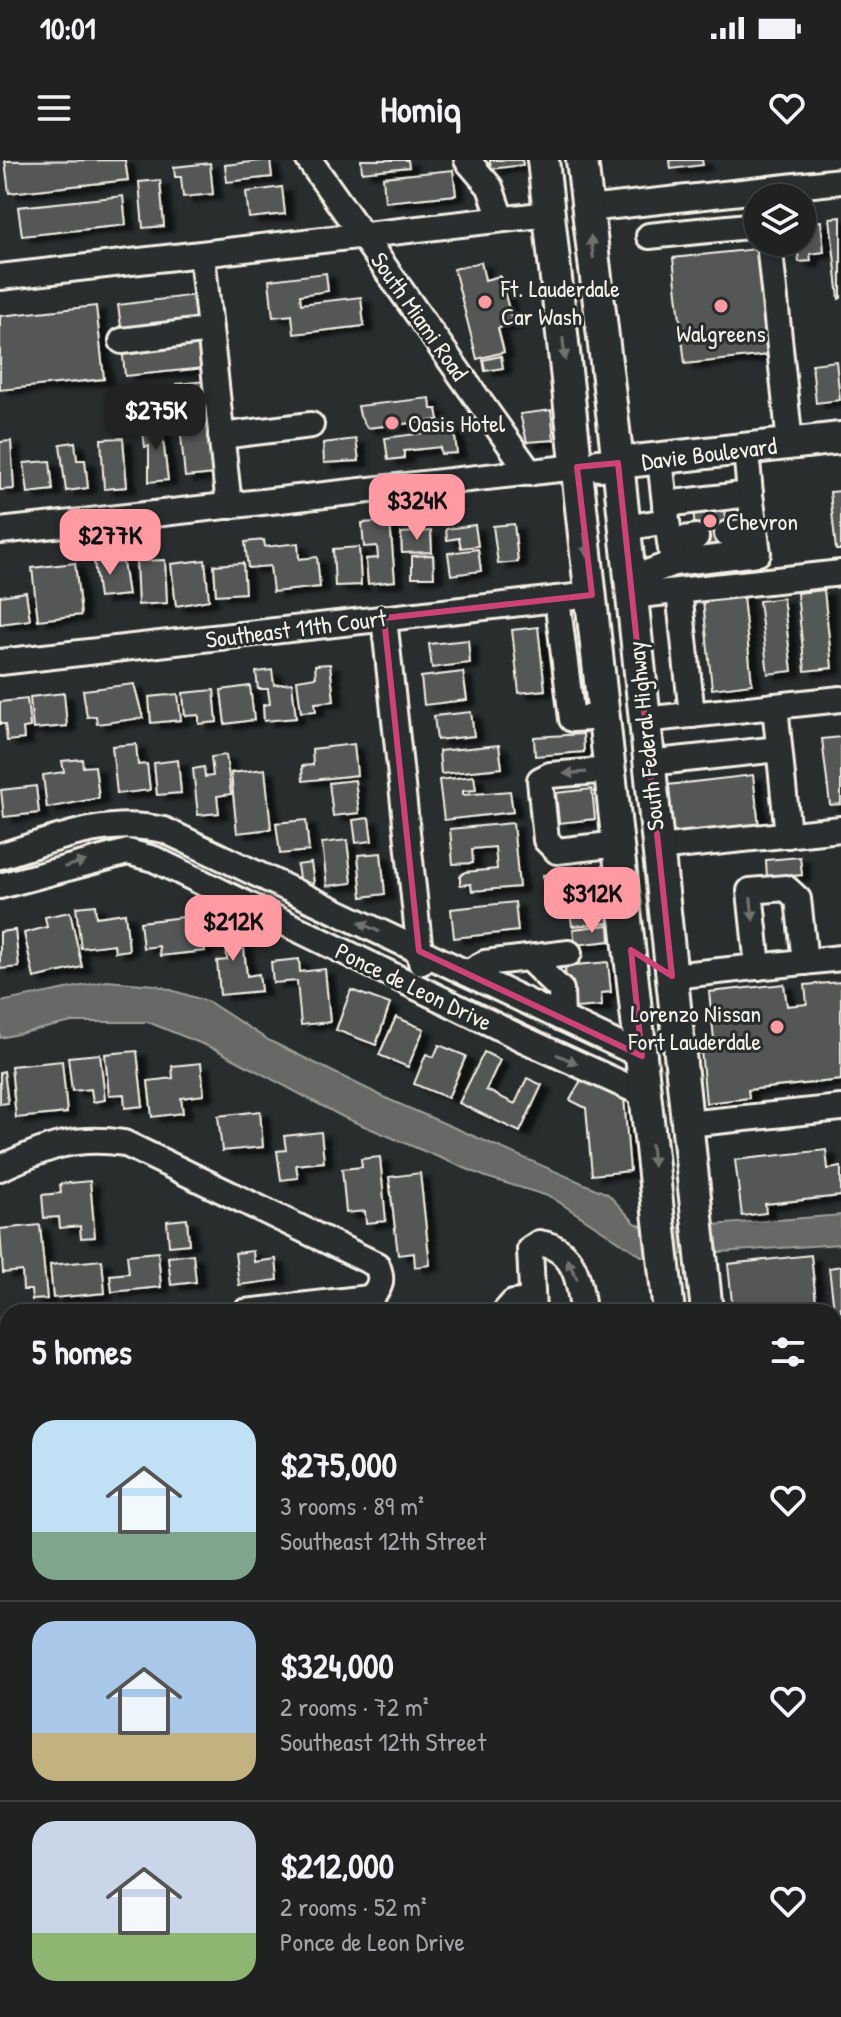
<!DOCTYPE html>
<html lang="en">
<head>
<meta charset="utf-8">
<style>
	:root { --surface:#202222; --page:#2d2f2f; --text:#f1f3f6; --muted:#a2a4a5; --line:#3d3f40; --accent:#ff9aa2 }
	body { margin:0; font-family:"Patrick Hand",sans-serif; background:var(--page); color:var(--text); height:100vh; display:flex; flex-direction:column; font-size:30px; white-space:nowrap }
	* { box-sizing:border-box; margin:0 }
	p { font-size:26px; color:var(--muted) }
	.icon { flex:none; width:44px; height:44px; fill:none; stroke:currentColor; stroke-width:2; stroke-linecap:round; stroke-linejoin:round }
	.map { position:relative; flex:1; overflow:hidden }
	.side { position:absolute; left:0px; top:1144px; width:842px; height:714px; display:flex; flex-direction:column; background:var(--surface); border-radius:24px 24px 0 0; box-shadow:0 4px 12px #0003,0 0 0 2px var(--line) }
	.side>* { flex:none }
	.controls { position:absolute; left:744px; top:24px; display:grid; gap:16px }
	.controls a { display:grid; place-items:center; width:72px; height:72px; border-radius:50%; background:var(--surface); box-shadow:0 4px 12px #0003,0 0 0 2px var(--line); font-size:40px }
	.price { position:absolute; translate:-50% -68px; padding:0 18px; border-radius:16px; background:var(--accent); color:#111; font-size:26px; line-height:52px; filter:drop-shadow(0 2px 4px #0008) }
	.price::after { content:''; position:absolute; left:50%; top:48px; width:24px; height:18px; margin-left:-12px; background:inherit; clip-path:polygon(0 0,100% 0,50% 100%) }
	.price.selected { background:#222; color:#fff }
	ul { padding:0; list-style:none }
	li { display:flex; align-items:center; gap:24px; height:200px; padding:0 32px }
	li+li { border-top:2px solid var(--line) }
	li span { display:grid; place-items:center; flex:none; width:224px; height:160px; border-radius:24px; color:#555 }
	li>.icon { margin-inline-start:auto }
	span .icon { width:96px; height:96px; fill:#fffc; stroke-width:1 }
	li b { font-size:34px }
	h2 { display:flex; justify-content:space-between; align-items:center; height:96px; padding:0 32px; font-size:34px }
	.status { display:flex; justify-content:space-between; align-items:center; height:56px; padding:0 40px; background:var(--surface); direction:ltr }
	.status svg { height:22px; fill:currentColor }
	header { display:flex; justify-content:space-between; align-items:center; height:104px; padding:0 32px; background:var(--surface); font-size:36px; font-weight:800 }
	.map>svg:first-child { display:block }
	.water { fill:#676866; stroke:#9f9f9a; stroke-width:2 }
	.building { fill:#555756; stroke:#f4f1e8; stroke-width:2; filter:url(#shadow) }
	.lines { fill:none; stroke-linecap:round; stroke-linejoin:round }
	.minor-casing { stroke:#f4f1e8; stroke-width:30 }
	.major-casing { stroke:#f4f1e8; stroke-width:36 }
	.minor { stroke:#2a2d2e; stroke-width:24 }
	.major { stroke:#2a2d2e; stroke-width:30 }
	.oneway { fill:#71726f }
	.marked { fill:none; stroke:#cc4377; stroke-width:6; stroke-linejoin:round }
	.poi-dot { fill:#ff9aa2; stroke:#2a2d2e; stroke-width:3 }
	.labels { text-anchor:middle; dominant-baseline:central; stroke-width:6; stroke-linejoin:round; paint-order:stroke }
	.poi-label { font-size:24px; fill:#f4f1e8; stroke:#2a2d2e; text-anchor:start }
	.street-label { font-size:24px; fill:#f4f1e8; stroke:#2a2d2e }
</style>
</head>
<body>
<div class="status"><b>10:01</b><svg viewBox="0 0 49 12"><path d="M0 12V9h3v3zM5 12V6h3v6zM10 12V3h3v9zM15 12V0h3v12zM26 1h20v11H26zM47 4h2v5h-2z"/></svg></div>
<header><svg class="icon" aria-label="menu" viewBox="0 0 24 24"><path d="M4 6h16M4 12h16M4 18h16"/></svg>Homiq<svg class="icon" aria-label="heart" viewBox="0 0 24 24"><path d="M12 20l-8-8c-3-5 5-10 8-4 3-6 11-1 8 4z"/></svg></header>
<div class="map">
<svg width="841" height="1857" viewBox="0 0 841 1857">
	<defs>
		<filter id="shadow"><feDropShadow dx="9" dy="5" stdDeviation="2" flood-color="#0009"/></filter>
	</defs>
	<rect width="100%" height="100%" fill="#2a2d2e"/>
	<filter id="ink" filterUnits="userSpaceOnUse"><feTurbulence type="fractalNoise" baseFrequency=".0125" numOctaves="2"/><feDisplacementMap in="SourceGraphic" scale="16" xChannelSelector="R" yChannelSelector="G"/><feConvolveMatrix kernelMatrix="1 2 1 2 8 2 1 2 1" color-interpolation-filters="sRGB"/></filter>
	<g filter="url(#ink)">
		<path class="water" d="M107,821l48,4 54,17 59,38 122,60 218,94 27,29 14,7 192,-15v29l-198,13 -92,-60 -65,-20 -141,-59 -128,-68 -69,-28h-76l-72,16v-36z"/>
		<g class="building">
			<path d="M125,0l3,20 -119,13 -4,-32z"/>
			<path d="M270,0l2,17 -45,5 -2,-17z"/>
			<path d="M361,0h47l1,7 -47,5z"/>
			<path d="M490,0h32l1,5 -32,4z"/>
			<path d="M670,0h32l1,5 -32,4z"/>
			<path d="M210,3l3,31 -30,3 -2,-20h-6l-1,-10z"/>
			<path d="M453,10l3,25 -71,7 -2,-25z"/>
			<path d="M160,20l4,46 -21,2 -4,-46z"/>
			<path d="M282,27l3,27 -36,4 -3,-26z"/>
			<path d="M123,36l3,29 -104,11 -4,-29z"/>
			<path d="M841,57v81l-2,1 -9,-81z"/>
			<path d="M821,61l3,31 -14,2 1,7 -12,1 -2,-18 -6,-2h11v-20z"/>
			<path d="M756,89l12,106 -83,9 -12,-106z"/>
			<path d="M481,102l4,18 15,-4 13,48 -15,4 6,24 -27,7 -23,-90z"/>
			<path d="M326,113l2,18 -28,4 1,9 60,-7 3,29 -70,8 -2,-19 -19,2 -4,-37z"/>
			<path d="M195,135l4,29 -77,10 -4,-29z"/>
			<path d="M96,146l8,73 -104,11v-74z"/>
			<path d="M201,179l3,29 -79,8 -3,-29z"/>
			<path d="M501,196l2,12 -18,3 -2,-11z"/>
			<path d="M836,201l4,39 -24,3 -4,-39z"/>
			<path d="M207,221l8,93 -30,3 -9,-93z"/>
			<path d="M430,238l1,11h6l2,11 -72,8 -7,-12 -2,-10z"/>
			<path d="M551,250l3,30 -27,2 -7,-28z"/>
			<path d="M161,263l7,57 -19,2v-36l-4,1 -3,-22z"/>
			<path d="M454,269l3,24 -16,1 -1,-7 -36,4v7l-16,2 -3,-22z"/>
			<path d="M123,278l4,49 -23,2 -3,-50z"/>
			<path d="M356,279l3,22 -35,2 -1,-20z"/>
			<path d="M11,281l3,48 -14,1v-48z"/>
			<path d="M75,282l2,18h8l3,28 -22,3 -6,-47z"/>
			<path d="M50,301l3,29 -25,3 -4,-30z"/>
			<path d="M841,331v59h-5l-6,-58z"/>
			<path d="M724,346l5,49 -31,3 -5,-49z"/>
			<path d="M390,361l5,60 -27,3 -2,-25 12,-1 -1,-12 -13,1 -2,-24z"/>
			<path d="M514,364l4,38 -20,2 -5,-38z"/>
			<path d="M475,365l3,21 -17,2 -2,-10 -12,2 -1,-11z"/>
			<path d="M431,371l1,21 -30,1 -1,-20z"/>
			<path d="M264,380l1,7 33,-4 1,16 18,-2 3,30 -47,5 -3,-26 -22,2 -3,-26z"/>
			<path d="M359,387l2,38 -26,1 -2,-37z"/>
			<path d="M478,389l3,22 -30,4 -3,-22z"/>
			<path d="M112,393l1,10 10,-1 5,33 -29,3 -6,-43z"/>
			<path d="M433,395l1,22h-22v-21z"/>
			<path d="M165,400l2,43 -29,2 -2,-44z"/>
			<path d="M205,400l4,40 -33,6 -5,-42z"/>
			<path d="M75,403l6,52 -43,5 -6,-52z"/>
			<path d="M243,403l2,30 -29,2 -2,-30z"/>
			<path d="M742,427l10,97 -40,5 -10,-98z"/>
			<path d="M824,430l8,78 -27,3 -8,-78z"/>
			<path d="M26,432l4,28 -30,4v-28z"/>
			<path d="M783,438l9,73 -24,3 -9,-73z"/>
			<path d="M538,467l7,63 -26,3 -7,-63z"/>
			<path d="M468,480l2,23 -38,5 -3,-24z"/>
			<path d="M330,504l4,37 -19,2 1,8 -15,1 -4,-32 19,-3 -1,-12z"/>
			<path d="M272,510l2,15 18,-2 4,35 -32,3 -1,-16 7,-1 -2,-15h-10l-2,-17z"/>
			<path d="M463,512l4,28 -43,5 -3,-28z"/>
			<path d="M134,524l9,34 -46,6 -1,-8 -9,1 -4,-27z"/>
			<path d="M250,526l4,34 -29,4 -4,-34z"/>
			<path d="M214,530l3,32 -18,2v-9l-14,1 -2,-23z"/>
			<path d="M64,533l3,33 -34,3 -3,-32z"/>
			<path d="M178,534l3,26 -30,3 -2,-26z"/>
			<path d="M27,539l3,28 -7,1 1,11 -17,2 -2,-17h-5v-22z"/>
			<path d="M471,552l3,24 -37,4 -3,-24z"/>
			<path d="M583,574l1,18 -49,4 -1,-19z"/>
			<path d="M841,577v67l-11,1 -8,-66z"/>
			<path d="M136,584l2,21 9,-1 3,26 -33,4 -5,-48z"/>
			<path d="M354,584l3,31 -54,6 -1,-15 11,-1 -1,-16z"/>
			<path d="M499,585l3,23 -61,6 -2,-23z"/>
			<path d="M226,595l5,39 -14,2 2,17 -21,2 -5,-46 11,-2 1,10 8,-1 -2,-19z"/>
			<path d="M82,599l1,8 12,-1 4,32 -52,10 -4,-33 21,-3 -2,-11z"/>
			<path d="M178,600l3,33 -24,2 -3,-32z"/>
			<path d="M265,609l6,60 -34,4 -6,-60z"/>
			<path d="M753,615l6,52 -85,10 -6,-52z"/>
			<path d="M474,616l2,14 -13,1v4l47,-4 3,21 -69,8 -5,-40z"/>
			<path d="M355,620l4,33 -26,3 -4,-33z"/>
			<path d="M36,626l3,27 -35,4 -3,-27z"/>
			<path d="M592,629l3,30 -36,4 -3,-30z"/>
			<path d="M369,658l3,23 -16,2 -3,-23z"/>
			<path d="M306,660l3,31 -29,3 -4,-31z"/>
			<path d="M513,663l6,64 -47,4 -1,-7 -11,1v-9l5,-4 32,-3 -2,-22 -23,2 1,14 -20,1 -3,-35z"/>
			<path d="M347,680l5,43 -25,3 -5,-43z"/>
			<path d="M381,693l4,41 -23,3 -4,-42z"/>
			<path d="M800,697l2,18 -35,3 -1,-18z"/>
			<path d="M311,703l3,20 -14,2 -3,-20z"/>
			<path d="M603,709l5,54 -36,3 -2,-17 13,-2v-8l-37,4 -3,-28z"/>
			<path d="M515,742l3,29 -64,7 -3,-29z"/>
			<path d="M95,745l1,12 29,-4 4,37 -14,2 -1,-8 -33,4 -5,-41z"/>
			<path d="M70,752l12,55 -48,11 -10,-45 23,-6 -2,-10z"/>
			<path d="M201,755l4,36 -45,5 -1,-10 -16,2 -3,-26z"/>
			<path d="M224,763l1,10 17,-2 5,45 12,-2 2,17 -41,4 -3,-34 10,-1 -1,-17 -15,2 -2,-20z"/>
			<path d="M609,765l1,16 -35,4 -2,-16z"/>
			<path d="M15,770l4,37 -19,2v-37z"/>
			<path d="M299,799l1,13 25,-3 5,53 -29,3 -4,-44 -24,2 -2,-21z"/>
			<path d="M608,802l3,30 -10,1 1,13 -27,2 -2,-26 -7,1 -1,-17z"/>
			<path d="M841,822v98l-93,10 1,8 -43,5 -5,-53 14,-1 -6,-57 75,-8 3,22 20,-2 -2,-19z"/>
			<path d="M351,830l39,14 -14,41 -40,-15z"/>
			<path d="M396,857l28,12 -16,38 -29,-12z"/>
			<path d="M439,885l27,11 -18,42 -34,-14 12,-30 8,3z"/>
			<path d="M137,891l6,55 -18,2 -1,-14 -15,1 -4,-41z"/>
			<path d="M484,892l16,8 -14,30 29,14 12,-26 15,7 -22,47 -61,-29z"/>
			<path d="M100,894l5,46 -12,2 -2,-13 -19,2 -4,-34z"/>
			<path d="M62,901l5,52 -51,5 -5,-52z"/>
			<path d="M201,903l3,32 -23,3 2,15 -31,4 -4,-36 25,-3 -1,-12z"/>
			<path d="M4,911l4,32 -8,1v-32z"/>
			<path d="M581,920l43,18 6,73 -38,4 -6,-67 -16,-8z"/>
			<path d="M260,951l3,36 -41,4 -4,-35z"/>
			<path d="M321,972l3,30 -28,3 2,13 -17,2 -4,-29 9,-1 -2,-14z"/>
			<path d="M826,990l2,19 13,-2v29l-76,8 1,9 -24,3 -7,-56z"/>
			<path d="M380,997l6,64 -20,2 -1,-12 -19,2 -4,-44 20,-2 -1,-8z"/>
			<path d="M420,1013l10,92 -15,2 -1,-14 -16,2 -9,-78z"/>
			<path d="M90,1021l5,56 -14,1 -1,-12 -20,2 -1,-11 -15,1 -2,-23 19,-2 -1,-9z"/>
			<path d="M187,1059l2,25 -20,2 -2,-25z"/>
			<path d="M40,1065l7,74 -15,1 -1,-10h-8l-1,-19 -19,2 -3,-44z"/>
			<path d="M253,1091l1,11 22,-3 2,21 -39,5 -4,-32z"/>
			<path d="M158,1092l3,35 -49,5 -2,-17 19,-2 -2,-18z"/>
			<path d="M193,1094l3,28 -25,3 -3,-28z"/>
			<path d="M811,1095l6,57h-84l-5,-48z"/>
			<path d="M102,1100l3,33 -52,5 -3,-33z"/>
			<path d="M841,1106v59l-5,1 -7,-58z"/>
			<path d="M8,1329v45l-5,1 -3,-45z"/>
			<path d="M834,1400l7,54v8h-7z"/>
			<path d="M0,1458h8v46l-8,1z"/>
			<path d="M834,1649l7,5v63h-7z"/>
			<path d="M8,1707v73l-8,1v-73z"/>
			<path d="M834,1723h7v69l-7,1z"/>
			<path d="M8,1817v30l-8,1v9v-39z"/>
		</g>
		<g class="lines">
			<g class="minor-casing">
				<g id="minor">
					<path d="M309,0l221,313"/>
					<path d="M467,0l23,27 11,32"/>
					<path d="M587,49l254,-28"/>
					<path d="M649,76l109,-11"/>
					<path d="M769,82l21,202"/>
					<path d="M202,95l27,251"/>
					<path d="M0,117l549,-63"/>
					<path d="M122,181l88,-11"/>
					<path d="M221,276l90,-11"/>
					<path d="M660,299l5,45"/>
					<path d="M625,368l42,-7 -2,-17 85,-10 -4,-45"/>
					<path d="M0,371l577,-64"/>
					<path d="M727,374l27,-4"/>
					<path d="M670,381l26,-4"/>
					<path d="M673,403l85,-10 -8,-59"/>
					<path d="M629,420l44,-17 -6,-42"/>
					<path d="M679,431l13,124"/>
					<path d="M631,436l210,-23"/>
					<path d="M557,439l15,120 33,-2"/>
					<path d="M384,458l37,344"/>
					<path d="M0,502l592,-67"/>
					<path d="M775,546l13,129"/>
					<path d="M643,560l198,-21"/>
					<path d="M648,603l131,-14"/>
					<path d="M611,610l-61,5 -10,5 6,60 11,11 62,-7"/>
					<path d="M657,688l184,-19"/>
					<path d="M0,696c55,-17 107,-39 164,-26l478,226"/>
					<path d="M0,726l128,-34 26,7 369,180 123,56"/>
					<path d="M528,798l33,32 1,28"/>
					<path d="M758,807l-8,-76 36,-3 12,11 7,63"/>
					<path d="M467,813l18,-10 84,-10"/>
					<path d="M672,816l169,-18"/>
					<path d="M687,964l154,-16"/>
					<path d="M0,1008c45,-20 73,-33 124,-25l253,122c6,15 4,23 -8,33l-124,14"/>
					<path d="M505,1152l8,-9 19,-3"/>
					<path d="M533,1152l-3,-63 9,-6c36,5 41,39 44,69"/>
					<path d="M0,1179l8,-1"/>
					<path d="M834,1183l7,-1"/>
					<path d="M834,1319l7,-1"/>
					<path d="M0,1415l8,-1"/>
					<path d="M834,1541l7,-1"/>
					<path d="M834,1642l7,-1"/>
					<path d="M0,1658l8,-1"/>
					<path d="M834,1814l7,-1"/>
					<path d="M654,1850v7"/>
					<path d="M833,1850l1,7"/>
					<path d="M438,1857l65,-7"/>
				</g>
			</g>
			<g class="major-casing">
				<g id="major">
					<path d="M543,0l126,1152"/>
					<path d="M582,0l36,303 89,849"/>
					<path d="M599,305l242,-27"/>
					<path d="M743,1850l1,7"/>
					<path d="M782,1850l1,7"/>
				</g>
			</g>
			<use href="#minor" class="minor"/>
			<use href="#major" class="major"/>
		</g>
		<defs><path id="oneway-solid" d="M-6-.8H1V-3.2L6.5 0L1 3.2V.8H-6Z" transform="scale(2)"/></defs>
		<g class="oneway">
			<use href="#oneway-solid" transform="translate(592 87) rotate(-97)"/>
			<use href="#oneway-solid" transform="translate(564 189) rotate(84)"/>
			<use href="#oneway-solid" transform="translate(586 385) rotate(83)"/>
			<use href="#oneway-solid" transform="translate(575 613) rotate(176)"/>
			<use href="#oneway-solid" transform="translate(75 704) rotate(-16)"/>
			<use href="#oneway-solid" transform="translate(752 749) rotate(84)"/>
			<use href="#oneway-solid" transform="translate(369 767) rotate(-155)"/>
			<use href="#oneway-solid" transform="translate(567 899) rotate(24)"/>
			<use href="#oneway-solid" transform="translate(652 995) rotate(84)"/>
			<use href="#oneway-solid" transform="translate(572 1109) rotate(-117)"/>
		</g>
	</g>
	<path class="marked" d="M618,303l54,513 -41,-26 11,106 -223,-105 -35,-333 208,-23 -15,-128z"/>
	<g class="poi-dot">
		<circle cx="485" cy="142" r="8"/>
		<circle cx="721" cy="146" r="8"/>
		<circle cx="392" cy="263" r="8"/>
		<circle cx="710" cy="361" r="8"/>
		<circle cx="777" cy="867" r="8"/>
	</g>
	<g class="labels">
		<g class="poi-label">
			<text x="501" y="128">Ft. Lauderdale<tspan x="501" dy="28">Car Wash</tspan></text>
			<text x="721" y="173" text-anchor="middle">Walgreens</text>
			<text x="408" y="263">Oasis Hotel</text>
			<text x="726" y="361">Chevron</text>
			<text x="761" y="853" text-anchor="end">Lorenzo Nissan<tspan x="761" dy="28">Fort Lauderdale</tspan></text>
		</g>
		<g class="street-label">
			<text transform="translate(420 156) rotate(55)">South Miami Road</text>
			<text transform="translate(709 293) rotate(-7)">Davie Boulevard</text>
			<text transform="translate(296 468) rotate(-7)">Southeast 11th Court</text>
			<text transform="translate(645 576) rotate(-96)">South Federal Highway</text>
			<text transform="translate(414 826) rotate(26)">Ponce de Leon Drive</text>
		</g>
	</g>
</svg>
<div class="controls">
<a><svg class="icon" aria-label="layers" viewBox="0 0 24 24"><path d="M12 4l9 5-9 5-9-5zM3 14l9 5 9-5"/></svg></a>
</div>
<b class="price selected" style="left:156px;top:292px">$275K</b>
<b class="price" style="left:417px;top:382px">$324K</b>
<b class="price" style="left:110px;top:417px">$277K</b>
<b class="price" style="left:592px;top:775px">$312K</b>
<b class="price" style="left:233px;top:803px">$212K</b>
<section class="side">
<h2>5 homes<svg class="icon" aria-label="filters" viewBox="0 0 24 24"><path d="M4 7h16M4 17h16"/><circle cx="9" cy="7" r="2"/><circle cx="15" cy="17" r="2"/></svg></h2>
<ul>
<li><span style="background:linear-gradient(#bfe0f5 70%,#7fa58c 0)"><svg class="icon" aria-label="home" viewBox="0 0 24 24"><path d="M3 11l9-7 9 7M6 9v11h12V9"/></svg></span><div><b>$275,000</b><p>3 rooms · 89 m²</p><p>Southeast 12th Street</p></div><svg class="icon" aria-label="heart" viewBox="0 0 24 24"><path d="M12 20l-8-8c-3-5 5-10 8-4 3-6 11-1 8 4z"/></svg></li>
<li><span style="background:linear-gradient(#a9c7e8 70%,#c2b280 0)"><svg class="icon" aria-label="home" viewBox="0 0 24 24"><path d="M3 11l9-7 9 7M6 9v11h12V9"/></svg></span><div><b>$324,000</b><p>2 rooms · 72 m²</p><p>Southeast 12th Street</p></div><svg class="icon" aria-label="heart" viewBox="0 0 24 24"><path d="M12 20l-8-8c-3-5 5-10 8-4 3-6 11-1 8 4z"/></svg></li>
<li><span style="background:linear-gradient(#c9d6e8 70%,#8fb573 0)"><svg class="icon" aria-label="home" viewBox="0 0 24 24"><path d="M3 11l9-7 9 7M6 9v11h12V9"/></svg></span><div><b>$212,000</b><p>2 rooms · 52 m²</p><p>Ponce de Leon Drive</p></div><svg class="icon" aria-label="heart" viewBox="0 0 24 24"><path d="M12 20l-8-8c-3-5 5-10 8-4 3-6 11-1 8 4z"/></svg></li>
</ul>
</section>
</div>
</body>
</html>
